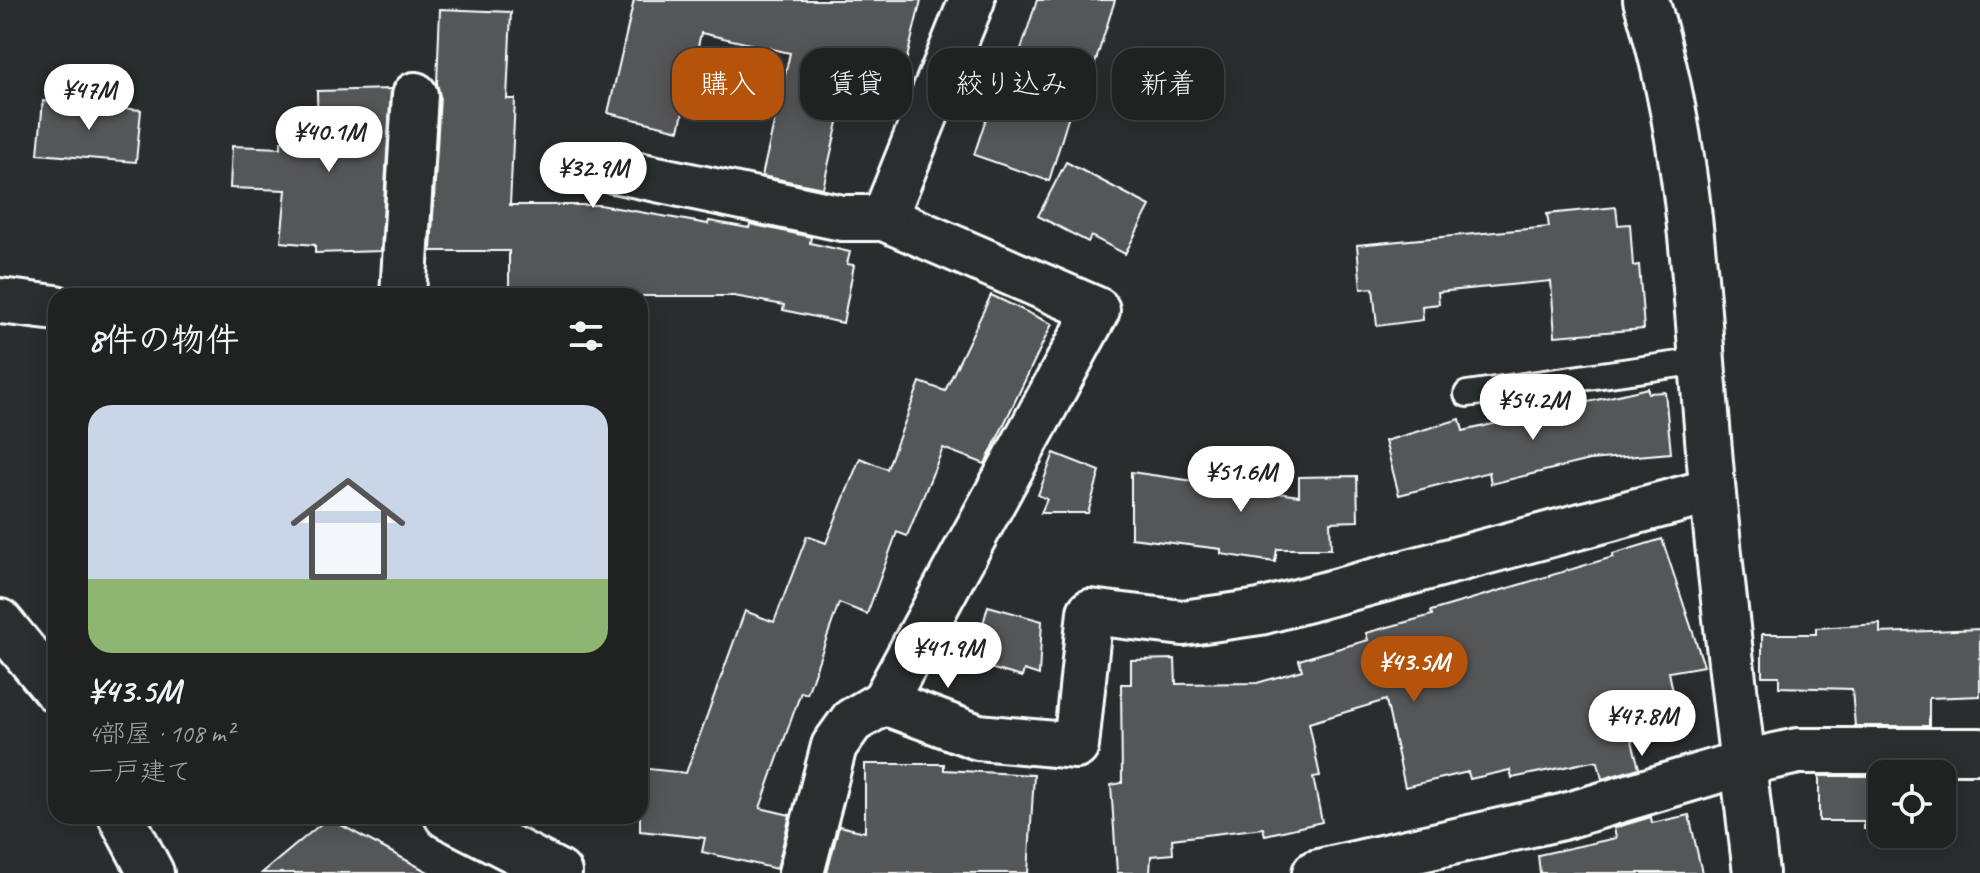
<!DOCTYPE html>
<html lang="ja">
<head>
<meta charset="utf-8">
<style>
	:root { --surface:#202222; --page:#282a2a; --text:#f1f3f6; --muted:#a2a4a5; --line:#3d3f40; --accent:#b45309 }
	body { margin:0; font-family:Caveat,"Klee One",sans-serif; background:var(--page); color:var(--text); height:100vh; display:flex; flex-direction:column; font-size:30px; white-space:nowrap }
	* { box-sizing:border-box; margin:0 }
	p { font-size:26px; color:var(--muted) }
	.icon { flex:none; width:44px; height:44px; fill:none; stroke:currentColor; stroke-width:2; stroke-linecap:round; stroke-linejoin:round }
	.map { position:relative; flex:1; overflow:hidden }
	.details { position:absolute; left:48px; top:288px; width:600px; height:536px; display:flex; flex-direction:column; background:var(--surface); border-radius:24px; box-shadow:0 4px 20px #0003,0 0 0 2px var(--line) }
	.details>* { flex:none }
	.guide { position:absolute; left:672px; top:48px; width:760px; height:72px; display:flex; gap:16px }
	.controls { position:absolute; left:1868px; top:760px; display:grid; gap:16px }
	.controls a { display:grid; place-items:center; width:88px; height:88px; border-radius:16px; background:var(--surface); box-shadow:0 4px 20px #0003,0 0 0 2px var(--line); font-size:40px }
	.price { position:absolute; translate:-50% -68px; padding:0 18px; border-radius:28px; background:#fff; color:#222; font-size:26px; line-height:52px; filter:drop-shadow(0 2px 4px #0008) }
	.price::after { content:''; position:absolute; left:50%; top:48px; width:24px; height:18px; margin-left:-12px; background:inherit; clip-path:polygon(0 0,100% 0,50% 100%) }
	.price.on { background:var(--accent); color:#fff }
	ul { padding:0; list-style:none }
	li { display:grid; align-content:center; gap:16px; height:424px; padding:0 40px }
	li span { display:grid; place-items:center; height:248px; border-radius:24px; color:#555 }
	li>.icon { margin-inline-start:auto }
	span .icon { width:144px; height:144px; fill:#fffc; stroke-width:1 }
	li b { font-size:34px }
	h2 { display:flex; justify-content:space-between; align-items:center; height:96px; padding:0 40px; font-size:34px }
	.chip { padding:0 28px; border-radius:24px; background:var(--surface); box-shadow:0 4px 20px #0003,0 0 0 2px var(--line); font-size:28px; line-height:72px }
	.chip.on { background:var(--accent); color:#fff }
	.map>svg:first-child { display:block }
	.building { fill:#555758; stroke:#fff; stroke-width:2 }
	.lines { fill:none; stroke-linecap:round; stroke-linejoin:round }
	.lane-casing { stroke:#fff; stroke-width:30 }
	.street-casing { stroke:#fff; stroke-width:50 }
	.lane { stroke:#2a2d2e; stroke-width:24 }
	.street { stroke:#2a2d2e; stroke-width:44 }
</style>
</head>
<body>
<div class="map">
<svg width="1980" height="873" viewBox="0 0 1980 873">
	<rect width="100%" height="100%" fill="#2a2d2e"/>
	<filter id="ink" filterUnits="userSpaceOnUse"><feTurbulence type="fractalNoise" baseFrequency=".0125" numOctaves="2"/><feDisplacementMap in="SourceGraphic" scale="16" xChannelSelector="R" yChannelSelector="G"/><feConvolveMatrix kernelMatrix="1 2 1 2 8 2 1 2 1" color-interpolation-filters="sRGB"/></filter>
	<g filter="url(#ink)">
		<g class="building">
			<path d="M634,0h287l-29,120 -51,-11 -18,79 -61,-12 28,-123 -89,-20 -22,97 -71,-17z"/>
			<path d="M1037,0h78l-23,73 -9,-3 -34,111 -75,-26 26,-79 11,4z"/>
			<path d="M440,9l71,3 -4,87h8l-5,106h90l108,19 1,-3 40,7 1,-4 61,13 -1,6 40,9 -3,12 7,1 -11,58 -60,-13 1,-5 -50,-9h-225v-45h-78l9,-155 -3,-13z"/>
			<path d="M391,89l-10,162 -66,2v-8l-34,-3 5,-52 -56,-2 2,-42 49,2v-7l37,2 -1,-52z"/>
			<path d="M43,101l98,9 -5,52 -98,-8z"/>
			<path d="M1066,162l84,44 -25,48 -34,-18 -3,6 -50,-26z"/>
			<path d="M1616,207l2,18 12,-1 3,42 6,-1 5,64 -89,7 -4,-55 -113,11 1,12 -17,2 1,14 -46,6 -4,-38 -12,1 -4,-44 192,-18 -2,-13z"/>
			<path d="M991,295l61,29 -67,140 -42,-16 -36,88 -10,-4 -30,82 -28,-11 -32,91 -6,-2 -41,116 30,7 -13,54 -75,-17 3,-14 -65,-7v-63l46,5 59,-162 29,11 33,-86 19,7 34,-85 27,11 33,-87 25,9z"/>
			<path d="M1648,388v5l17,-1 6,61 -82,7 -98,24 -2,-12 -90,23 -14,-54 75,-22 3,12z"/>
			<path d="M1054,453l46,18 -12,42h-47l6,-14 -9,-4z"/>
			<path d="M1131,472l168,24v-19l58,-1 1,45 -28,1 1,27h-54l-2,13 -54,-8v-5l-90,-11z"/>
			<path d="M1662,539l42,127 -35,6 11,54 -49,11 8,31 -37,11 -4,-17 -5,-1 -81,17 -2,-8 -40,9 -2,-7 -63,15 -19,-87 -77,23 11,53 -7,1 9,45 -57,13 -2,-7 -91,11 1,15 -22,2 -1,17h-33l-6,-88 11,-2 -1,-99h10v-24l44,-1 1,25 81,-1 45,-13 -3,-10 69,-20 -2,-7 66,-18 -1,-4 182,-54v-3z"/>
			<path d="M988,606l54,15 -3,54 -15,-5 -2,7 -50,-14z"/>
			<path d="M1880,624v9l100,-4v67l-51,2v28h-74l-3,-37 -73,-2v-11h-17v-42h54v-6z"/>
			<path d="M865,764h79v6l90,5 -6,98h-201l12,-47 26,6z"/>
			<path d="M1819,776h63v58h47v8l-58,1 -1,-14h-6v-8h-45z"/>
			<path d="M1689,815l13,58h-162l-2,-18 78,-17 -2,-10 37,-11 1,6z"/>
			<path d="M328,818l102,55h-168z"/>
		</g>
		<g class="lines">
			<g class="lane-casing">
				<path id="lane" d="M1467,394l234,-33"/>
			</g>
			<g class="street-casing">
				<g id="street">
					<path d="M972,0l-88,218 213,92 -213,392 94,35 98,9 14,-134 93,11 77,-11 452,-121"/>
					<path d="M1646,0c47,155 50,302 64,462 12,137 30,274 46,411"/>
					<path d="M614,170l228,48h42"/>
					<path d="M403,296l12,-201"/>
					<path d="M0,301l56,7"/>
					<path d="M0,622l55,67"/>
					<path d="M121,816l30,57"/>
					<path d="M447,816l112,57"/>
					<path d="M801,873l33,-127 18,-25 32,-19"/>
					<path d="M1315,873l247,-56 181,-54 55,-12h182"/>
				</g>
			</g>
			<use href="#lane" class="lane"/>
			<use href="#street" class="street"/>
		</g>
	</g>
</svg>
<div class="controls">
<a><svg class="icon" aria-label="locate" viewBox="0 0 24 24"><circle cx="12" cy="12" r="6"/><path d="M12 2v4M12 18v4M2 12h4M18 12h4"/></svg></a>
</div>
<b class="price" style="left:89px;top:132px">¥47M</b>
<b class="price" style="left:329px;top:174px">¥40.1M</b>
<b class="price" style="left:593px;top:210px">¥32.9M</b>
<b class="price" style="left:1533px;top:442px">¥54.2M</b>
<b class="price" style="left:1241px;top:514px">¥51.6M</b>
<b class="price" style="left:948px;top:690px">¥41.9M</b>
<b class="price on" style="left:1414px;top:704px">¥43.5M</b>
<b class="price" style="left:1642px;top:758px">¥47.8M</b>
<div class="guide">
<a class="chip on">購入</a>
<a class="chip">賃貸</a>
<a class="chip">絞り込み</a>
<a class="chip">新着</a>
</div>
<section class="details">
<h2>8件の物件<svg class="icon" aria-label="filters" viewBox="0 0 24 24"><path d="M4 7h16M4 17h16"/><circle cx="9" cy="7" r="2"/><circle cx="15" cy="17" r="2"/></svg></h2>
<ul>
<li><span style="background:linear-gradient(#c9d6e8 70%,#8fb573 0)"><svg class="icon" aria-label="home" viewBox="0 0 24 24"><path d="M3 11l9-7 9 7M6 9v11h12V9"/></svg></span><div><b>¥43.5M</b><p>4部屋 · 108 m²</p><p>一戸建て</p></div></li>
</ul>
</section>
</div>
</body>
</html>
